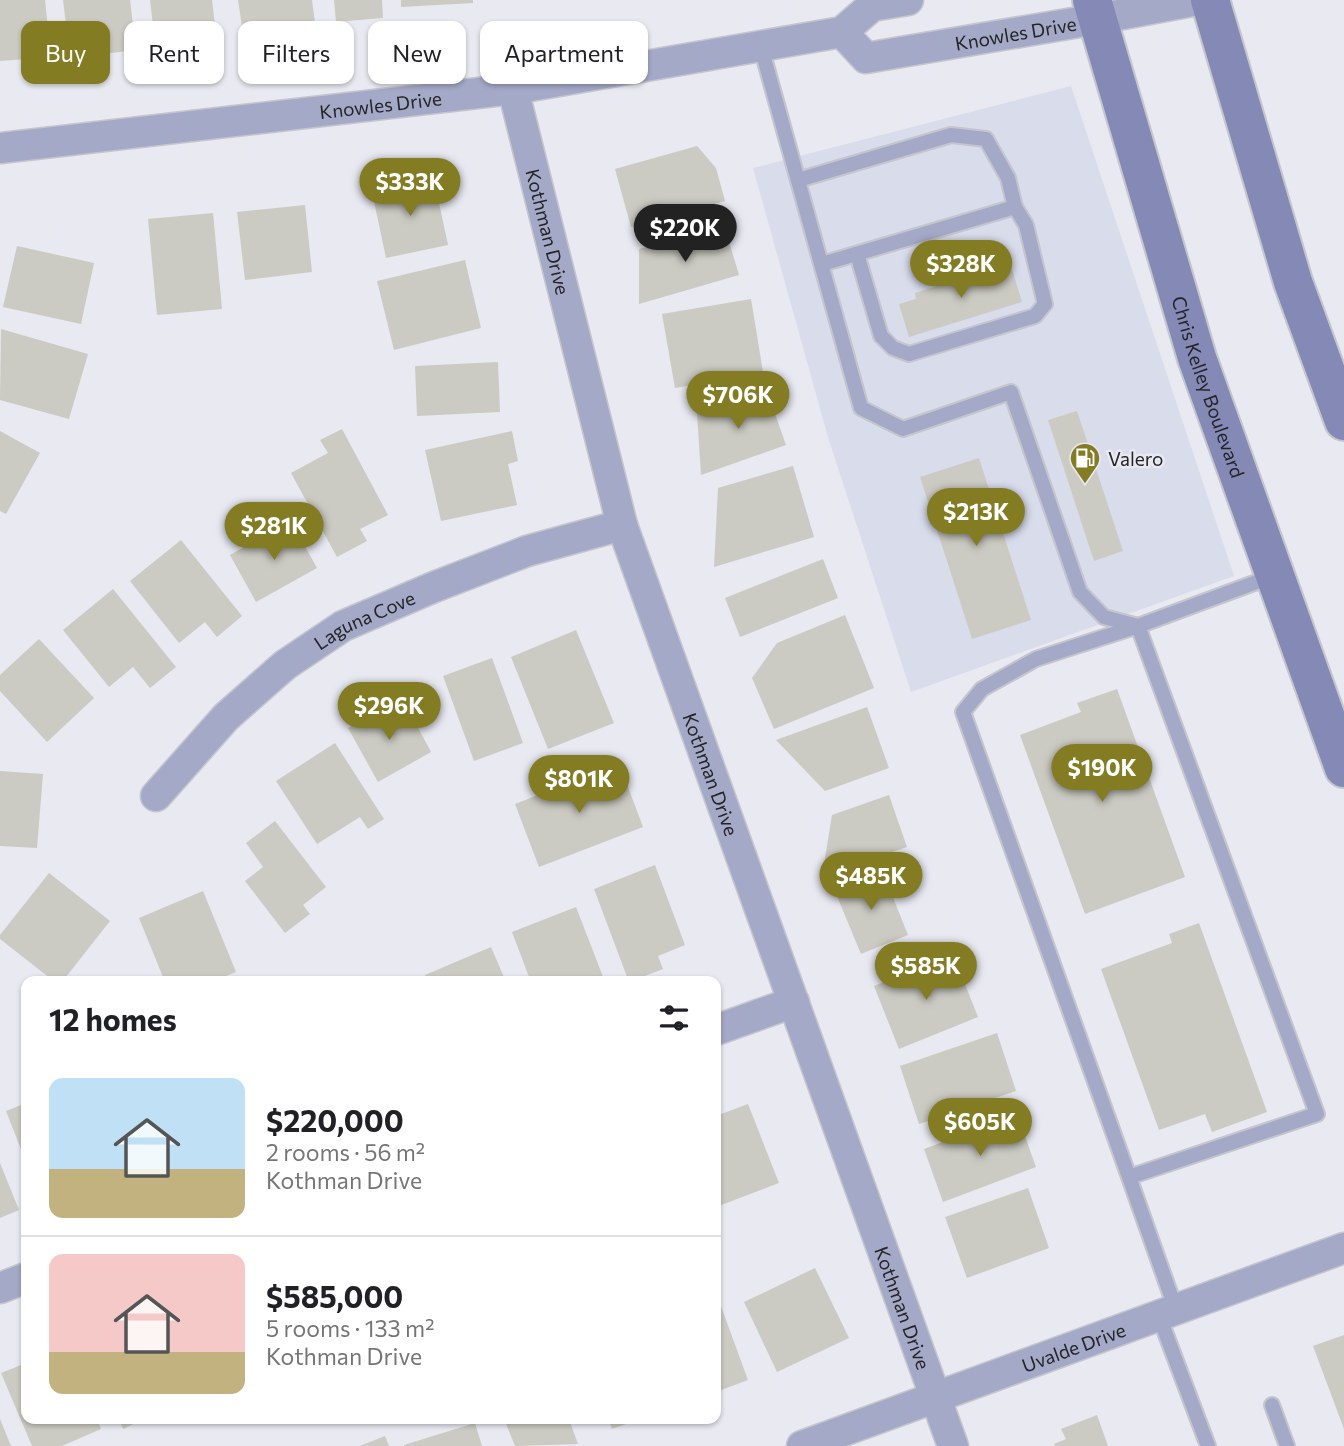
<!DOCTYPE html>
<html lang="en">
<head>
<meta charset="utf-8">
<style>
	:root { --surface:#fff; --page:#f6f6f6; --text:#202124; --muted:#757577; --line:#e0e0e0; --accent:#837c23 }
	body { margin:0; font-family:Commissioner,sans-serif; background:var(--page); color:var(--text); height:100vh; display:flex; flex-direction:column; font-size:26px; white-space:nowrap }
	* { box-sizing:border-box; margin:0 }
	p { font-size:23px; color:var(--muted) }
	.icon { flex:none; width:38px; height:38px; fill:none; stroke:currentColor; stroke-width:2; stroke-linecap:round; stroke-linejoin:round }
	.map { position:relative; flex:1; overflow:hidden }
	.drawer { position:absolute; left:21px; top:976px; width:700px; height:448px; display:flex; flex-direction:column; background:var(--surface); border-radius:14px; box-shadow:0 2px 5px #0004 }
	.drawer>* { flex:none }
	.hud { position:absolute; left:21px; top:21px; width:700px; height:63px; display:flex; gap:14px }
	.price { position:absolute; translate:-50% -60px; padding:0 16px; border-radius:24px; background:var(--accent); color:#fff; font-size:23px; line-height:46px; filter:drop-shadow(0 2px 4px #0008) }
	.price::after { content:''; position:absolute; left:50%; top:42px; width:21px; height:16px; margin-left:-10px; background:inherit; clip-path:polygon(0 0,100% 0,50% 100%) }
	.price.selected { background:#222; color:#fff }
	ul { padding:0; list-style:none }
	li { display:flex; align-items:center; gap:21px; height:175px; padding:0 28px }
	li+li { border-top:2px solid var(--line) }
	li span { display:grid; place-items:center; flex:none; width:196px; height:140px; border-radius:14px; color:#555 }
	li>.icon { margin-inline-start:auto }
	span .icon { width:84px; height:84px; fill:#fffc; stroke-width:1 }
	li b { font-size:30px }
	h2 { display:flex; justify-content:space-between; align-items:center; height:84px; padding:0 28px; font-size:30px }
	.pill { padding:0 24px; border-radius:14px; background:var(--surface); box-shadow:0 2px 5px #0004; font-size:24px; line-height:63px }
	.pill.selected { background:var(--accent); color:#fff }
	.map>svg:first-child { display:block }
	.built { fill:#d9dceb }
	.building { fill:#cbcbc3 }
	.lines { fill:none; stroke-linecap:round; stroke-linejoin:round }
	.lane-casing { stroke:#c5c6cd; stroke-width:18 }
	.street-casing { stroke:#c5c6cd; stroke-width:33 }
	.secondary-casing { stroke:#c5c6cd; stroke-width:42 }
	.lane { stroke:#a5a9c8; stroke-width:14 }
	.street { stroke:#a5a9c8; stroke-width:30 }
	.secondary { stroke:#8489b6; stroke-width:38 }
	.labels { text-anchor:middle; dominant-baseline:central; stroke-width:5; stroke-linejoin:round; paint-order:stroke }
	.street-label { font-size:19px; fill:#252528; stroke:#e8e9f1 }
	.poi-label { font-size:19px; fill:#252528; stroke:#e8e9f1; text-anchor:start }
</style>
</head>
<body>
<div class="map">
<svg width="1344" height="1446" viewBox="0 0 1344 1446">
	<rect width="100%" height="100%" fill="#e8e9f1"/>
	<path class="built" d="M1071,86l163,490 -323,116 -83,-255 -75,-269z"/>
	<g class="building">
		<path d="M0,0h45l6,57 -51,4z"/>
		<path d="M63,0h67l6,50 -66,8z"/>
		<path d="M150,0h62l4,34 -61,8z"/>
		<path d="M238,0h74l4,30 -72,10z"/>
		<path d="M334,0h48l1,18 -47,4z"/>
		<path d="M401,0h72v3l-72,4z"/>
		<path d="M697,146l19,22 9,33 -94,26 -16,-58z"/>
		<path d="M434,179l14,66 -62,13 -14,-66z"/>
		<path d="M305,205l7,67 -67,8 -8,-68z"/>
		<path d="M213,213l9,96 -65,6 -9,-96z"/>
		<path d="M724,225l15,50 -100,29v-55z"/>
		<path d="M17,246l77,17 -13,61 -78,-17z"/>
		<path d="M465,260l16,68 -87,22 -17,-69z"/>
		<path d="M1010,263l12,39 -113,35 -10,-33 17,-5 -1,-6z"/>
		<path d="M751,299l12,73 -88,16 -13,-74z"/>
		<path d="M1,329l87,25 -19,65 -69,-19z"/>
		<path d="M498,362l2,50 -83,4 -2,-50z"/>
		<path d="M766,388l20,57 -85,30 -4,-62z"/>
		<path d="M1077,411l46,140 -29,10 -46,-141z"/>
		<path d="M342,429l46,86 -28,14 7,12 -30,16 -46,-84 37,-20 -8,-13z"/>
		<path d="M0,431l40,22 -34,61 -6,-3z"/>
		<path d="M512,431l6,30 -10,3 9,41 -76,16 -16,-71z"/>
		<path d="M979,458l52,162 -59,19 -52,-162z"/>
		<path d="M793,466l21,71 -100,30 4,-79z"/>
		<path d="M291,521l26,47 -61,34 -26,-47z"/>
		<path d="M181,540l61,76 -25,21 -12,-15 -26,21 -49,-62z"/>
		<path d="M823,559l15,39 -98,39 -15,-39z"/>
		<path d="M113,589l63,78 -26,21 -17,-21 -24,20 -46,-57z"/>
		<path d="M845,615l29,73 -100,41 -22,-51 25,-35z"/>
		<path d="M576,630l38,93 -66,26 -37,-92z"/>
		<path d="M39,639l55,59 -47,44 -47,-51v-16z"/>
		<path d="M492,658l31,85 -49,18 -31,-85z"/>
		<path d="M1117,689l68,188 -100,37 -65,-179 61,-23 -4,-9z"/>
		<path d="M407,707l24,45 -53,30 -30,-54 36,-20 5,9z"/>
		<path d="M867,707l22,61 -64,23 -49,-51z"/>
		<path d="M335,743l49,76 -16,10 -8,-12 -43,27 -41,-63z"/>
		<path d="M619,763l24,64 -104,40 -24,-63z"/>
		<path d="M0,771l43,3 -6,74 -37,-2z"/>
		<path d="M889,795l18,52 -85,29 10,-61z"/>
		<path d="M275,821l51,66 -23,18 7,9 -25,19 -40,-52 18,-14 -17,-24z"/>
		<path d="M655,865l30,80 -27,11 5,13 -34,13 -35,-93z"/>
		<path d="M882,870l26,65 -47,19 -27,-65z"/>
		<path d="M49,873l61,48 -48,61h-7l-55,-43v-4z"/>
		<path d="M203,891l33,81 -24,10h-47l-26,-64z"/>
		<path d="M576,907l29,75h-74l-19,-50z"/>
		<path d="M1199,923l68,189 -55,20 -7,-18 -46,16 -58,-161 71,-26 -3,-9z"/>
		<path d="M491,947l15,35h-78l-3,-7z"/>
		<path d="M953,954l25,63 -79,32 -25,-63z"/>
		<path d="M997,1033l19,58 -97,33 -19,-58z"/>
		<path d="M26,1103v59l-20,-51z"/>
		<path d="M748,1104l31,79 -63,24v-91z"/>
		<path d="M1017,1114l19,53 -93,35 -19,-53z"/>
		<path d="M0,1163l19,47 -19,8z"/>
		<path d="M1028,1188l21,60 -82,30 -22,-61z"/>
		<path d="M815,1268l34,70 -72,34 -33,-70z"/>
		<path d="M719,1301l29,79 -32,12v-89z"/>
		<path d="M1344,1335v94l-31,-83z"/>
		<path d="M26,1363v56h71l4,10 -39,17h-30l-31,-73z"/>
		<path d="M1097,1415l11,31h-53l-1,-2 12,-5 -5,-10z"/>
		<path d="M0,1419l11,27h-11z"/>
		<path d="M119,1419h25l-21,10z"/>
		<path d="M504,1419h65l9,25 -63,2z"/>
		<path d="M608,1419h30v1l-26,9z"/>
		<path d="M475,1423l7,23h-78v-1z"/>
		<path d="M385,1436l4,10h-29z"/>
	</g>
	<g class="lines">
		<g class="lane-casing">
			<g id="lane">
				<path d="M761,47l100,361 42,21 108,-37 69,200 24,25 34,9 135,-50"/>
				<path d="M798,180l153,-45 35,4 22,39 7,29 -193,57"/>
				<path d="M857,254l24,82 12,12 16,6 126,-38 10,-12 -19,-79 -11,-18"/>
				<path d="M1129,1177l-166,-465 19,-23 54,-30 102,-33 179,488 -188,63 47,133"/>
				<path d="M1159,1316l49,130"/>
				<path d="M1272,1405l15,41"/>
			</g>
		</g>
		<g class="street-casing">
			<g id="street">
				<path id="s1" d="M842,32l24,26 231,-39 101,-19"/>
				<path id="s2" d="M513,89l109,436 331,921"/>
				<path id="s3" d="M0,148l513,-59 329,-57 30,-26 36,-6"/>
				<path id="s4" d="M156,796l70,-79 59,-52 58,-39 91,-39 93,-36 95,-26"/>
				<path d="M716,1030l78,-28"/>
				<path d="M0,1288l26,-10"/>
				<path id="s5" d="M802,1446l542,-198"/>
			</g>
		</g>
		<g class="secondary-casing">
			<g id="secondary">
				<path id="s6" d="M1092,0l105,358 147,410"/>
				<path d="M1210,0l83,282 51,139"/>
			</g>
		</g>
		<use href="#lane" class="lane"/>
		<use href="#street" class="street"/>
		<use href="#secondary" class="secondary"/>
	</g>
	<defs>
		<g id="fuel-pin" transform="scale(1.575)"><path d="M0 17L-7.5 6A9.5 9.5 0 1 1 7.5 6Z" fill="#837c23" stroke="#e8e9f1"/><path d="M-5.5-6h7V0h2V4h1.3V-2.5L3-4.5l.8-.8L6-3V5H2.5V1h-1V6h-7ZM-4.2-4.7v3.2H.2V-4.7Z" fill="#fff"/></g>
	</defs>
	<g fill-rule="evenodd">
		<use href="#fuel-pin" x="1085" y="458"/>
	</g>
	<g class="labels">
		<g class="street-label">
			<text stroke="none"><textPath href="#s1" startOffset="187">Knowles Drive</textPath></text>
			<text stroke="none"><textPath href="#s3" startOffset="383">Knowles Drive</textPath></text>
			<text stroke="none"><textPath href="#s2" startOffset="147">Kothman Drive</textPath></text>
			<text stroke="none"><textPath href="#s6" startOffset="404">Chris Kelley Boulevard</textPath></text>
			<text stroke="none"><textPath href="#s4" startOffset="276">Laguna Cove</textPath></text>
			<text stroke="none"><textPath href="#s2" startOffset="714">Kothman Drive</textPath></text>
			<text stroke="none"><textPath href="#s2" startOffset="1281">Kothman Drive</textPath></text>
			<text stroke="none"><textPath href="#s5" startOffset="289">Uvalde Drive</textPath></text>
		</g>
		<g class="poi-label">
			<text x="1108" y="458">Valero</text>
		</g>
	</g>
</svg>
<b class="price" style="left:410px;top:218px">$333K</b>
<b class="price selected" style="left:685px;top:264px">$220K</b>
<b class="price" style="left:961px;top:300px">$328K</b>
<b class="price" style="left:738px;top:431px">$706K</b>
<b class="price" style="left:976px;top:548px">$213K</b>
<b class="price" style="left:274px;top:562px">$281K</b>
<b class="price" style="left:389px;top:742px">$296K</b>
<b class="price" style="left:1102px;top:804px">$190K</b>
<b class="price" style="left:579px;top:815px">$801K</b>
<b class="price" style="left:871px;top:912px">$485K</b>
<b class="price" style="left:926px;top:1002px">$585K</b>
<b class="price" style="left:980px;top:1158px">$605K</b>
<div class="hud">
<a class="pill selected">Buy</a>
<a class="pill">Rent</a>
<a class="pill">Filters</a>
<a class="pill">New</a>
<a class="pill">Apartment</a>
</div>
<section class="drawer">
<h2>12 homes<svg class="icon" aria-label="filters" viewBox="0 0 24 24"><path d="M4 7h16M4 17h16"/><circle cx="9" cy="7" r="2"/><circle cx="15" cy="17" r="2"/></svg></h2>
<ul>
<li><span style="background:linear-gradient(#bfe0f5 65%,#c2b280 0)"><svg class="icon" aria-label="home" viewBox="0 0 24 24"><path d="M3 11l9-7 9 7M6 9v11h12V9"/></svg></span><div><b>$220,000</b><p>2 rooms · 56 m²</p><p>Kothman Drive</p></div></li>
<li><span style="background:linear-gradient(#f6c9c9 70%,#c2b280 0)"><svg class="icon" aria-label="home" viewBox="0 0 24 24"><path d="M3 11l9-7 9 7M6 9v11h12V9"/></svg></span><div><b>$585,000</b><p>5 rooms · 133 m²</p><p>Kothman Drive</p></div></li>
</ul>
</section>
</div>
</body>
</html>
